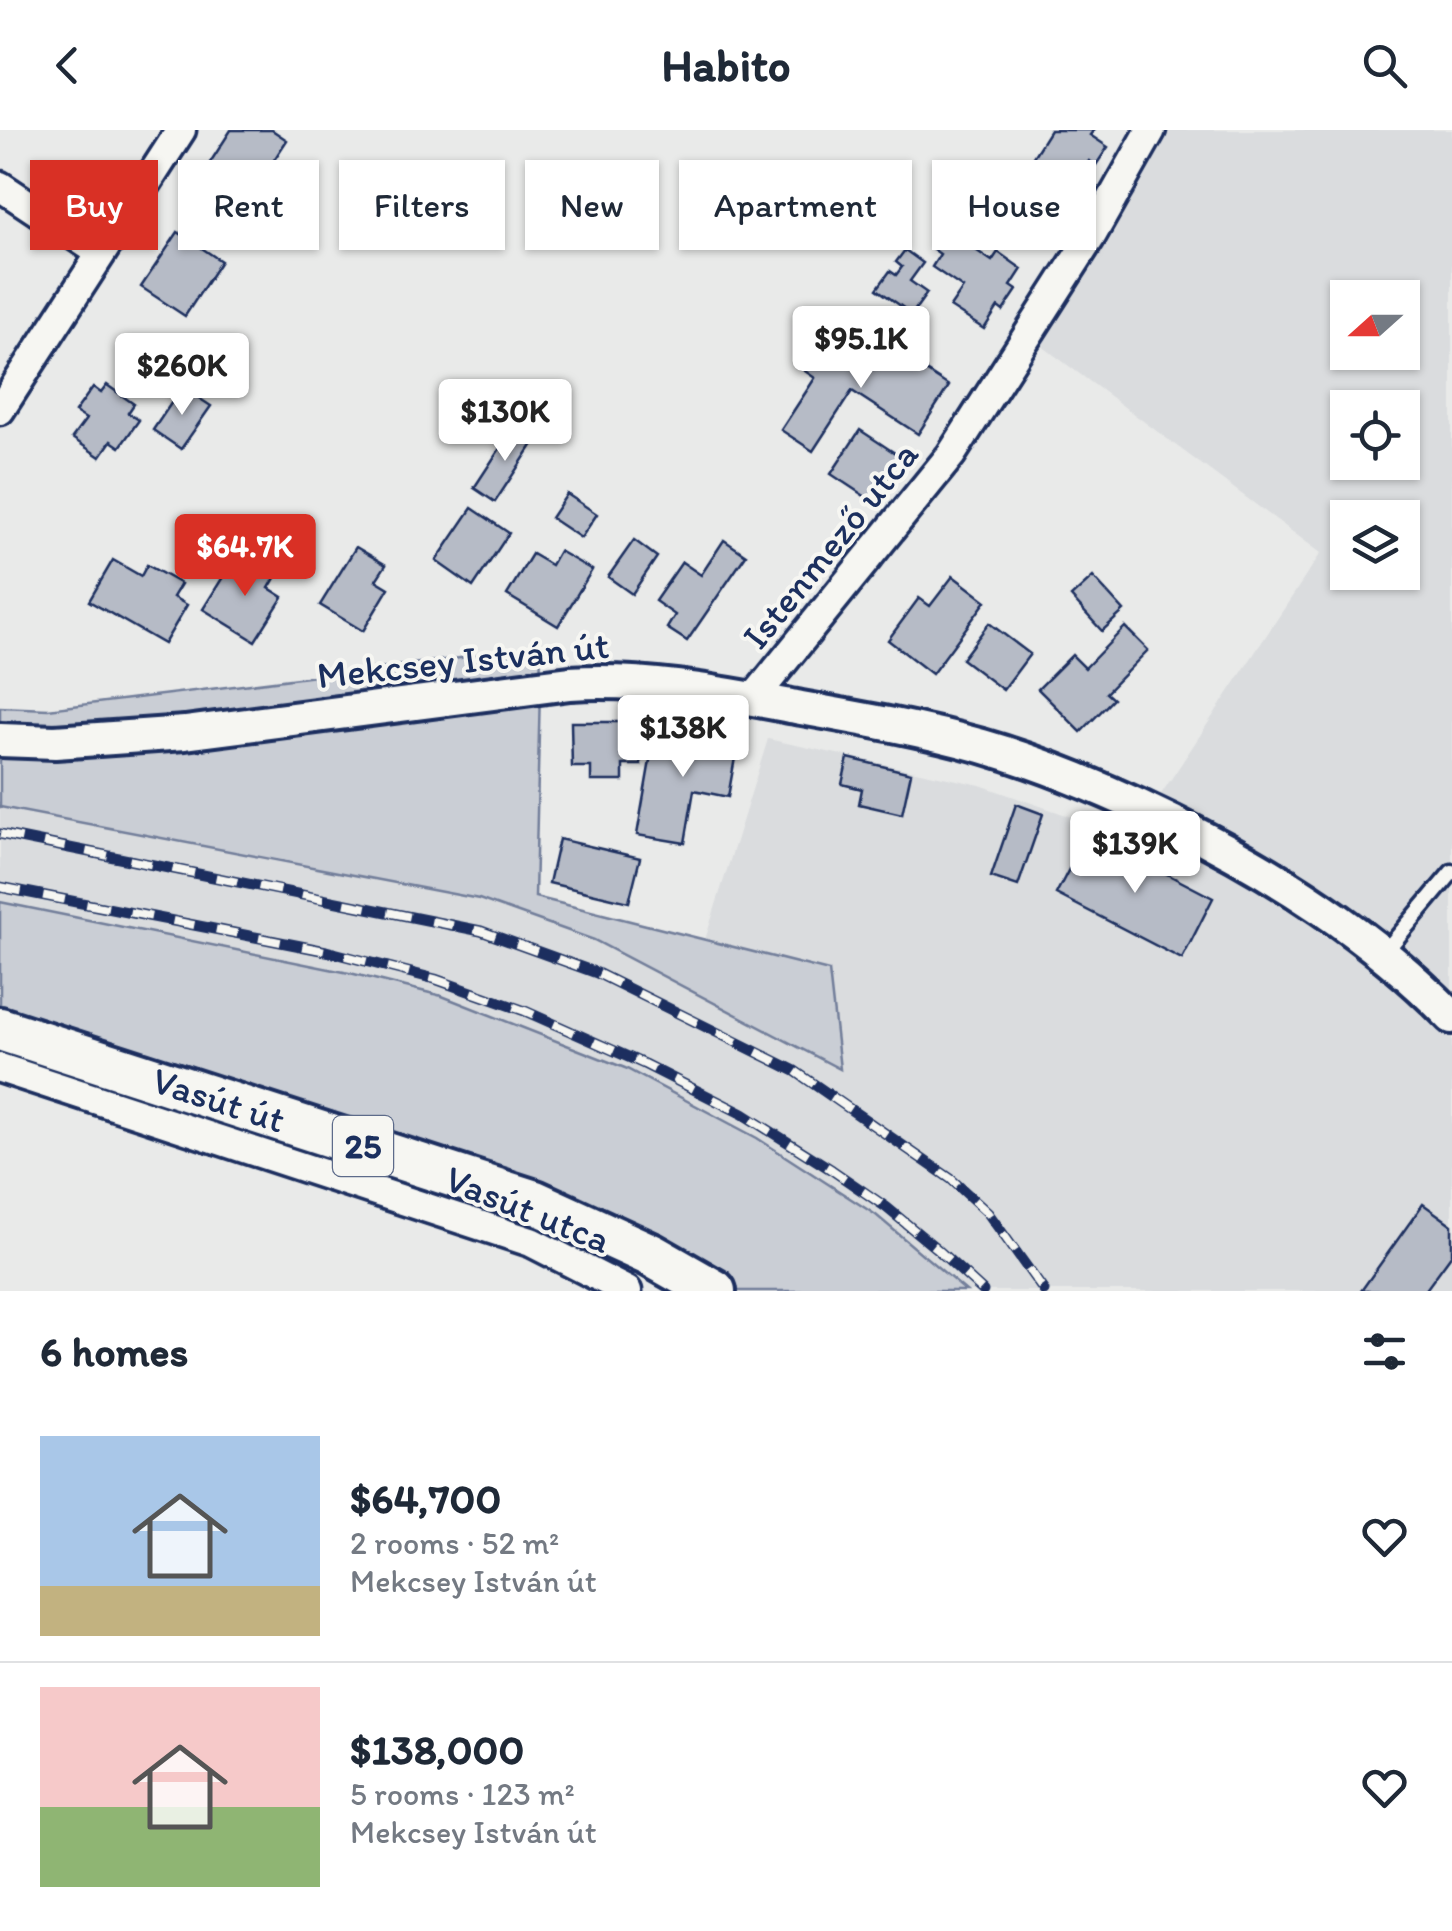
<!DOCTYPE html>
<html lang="en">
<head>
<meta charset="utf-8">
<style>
	:root { --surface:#fff; --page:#f2f2f3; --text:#1f2937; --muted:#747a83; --line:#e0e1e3; --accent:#d93025 }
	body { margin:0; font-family:Itim,sans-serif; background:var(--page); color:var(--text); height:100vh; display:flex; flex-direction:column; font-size:38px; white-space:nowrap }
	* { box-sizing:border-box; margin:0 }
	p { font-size:32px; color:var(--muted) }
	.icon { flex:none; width:55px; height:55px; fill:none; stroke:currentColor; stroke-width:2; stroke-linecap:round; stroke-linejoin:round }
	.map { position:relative; height:1161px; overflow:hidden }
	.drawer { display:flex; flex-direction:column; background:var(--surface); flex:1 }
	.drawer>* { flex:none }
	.hud { position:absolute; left:30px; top:30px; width:1392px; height:90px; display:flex; gap:20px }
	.needle { width:65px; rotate:249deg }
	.controls { position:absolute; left:1330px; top:150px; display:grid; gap:20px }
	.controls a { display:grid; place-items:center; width:90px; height:90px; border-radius:0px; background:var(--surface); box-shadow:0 2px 8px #0004; font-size:50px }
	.price { position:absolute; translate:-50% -85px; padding:0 22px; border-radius:10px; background:#fff; color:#222; font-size:32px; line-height:65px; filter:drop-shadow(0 2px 5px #0008) }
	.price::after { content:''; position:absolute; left:50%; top:60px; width:30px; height:22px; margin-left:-15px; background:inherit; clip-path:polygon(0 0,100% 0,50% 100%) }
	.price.selected { background:var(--accent); color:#fff }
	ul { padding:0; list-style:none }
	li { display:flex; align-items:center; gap:30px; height:250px; padding:0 40px }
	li+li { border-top:2px solid var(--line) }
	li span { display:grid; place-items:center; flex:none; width:280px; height:200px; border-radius:0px; color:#555 }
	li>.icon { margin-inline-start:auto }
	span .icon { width:120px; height:120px; fill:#fffc; stroke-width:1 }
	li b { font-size:42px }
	h2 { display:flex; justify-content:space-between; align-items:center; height:120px; padding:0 40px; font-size:42px }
	.pill { padding:0 35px; border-radius:0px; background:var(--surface); box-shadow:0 2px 8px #0004; font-size:35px; line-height:90px }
	.pill.selected { background:var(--accent); color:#fff }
	header { display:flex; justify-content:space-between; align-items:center; height:130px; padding:0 40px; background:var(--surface); font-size:45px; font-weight:700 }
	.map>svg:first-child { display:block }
	.built { fill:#dadcde; fill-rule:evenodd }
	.green { fill:#caced5; stroke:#727e9a; stroke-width:2.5 }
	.building { fill:#b6bbc6; stroke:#1b2f5e; stroke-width:2.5 }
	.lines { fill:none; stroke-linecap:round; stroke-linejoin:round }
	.service-casing { stroke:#1b2f5e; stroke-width:21 }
	.minor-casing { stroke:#1b2f5e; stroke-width:35 }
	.tertiary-casing { stroke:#1b2f5e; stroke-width:40 }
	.primary-casing { stroke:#1b2f5e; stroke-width:50 }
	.service { stroke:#f6f6f2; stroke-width:14 }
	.minor { stroke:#f6f6f2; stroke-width:28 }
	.tertiary { stroke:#f6f6f2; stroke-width:32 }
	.primary { stroke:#f6f6f2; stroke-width:42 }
	.rail-casing { stroke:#1b2f5e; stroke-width:11 }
	.rail { stroke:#f6f6f2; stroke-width:8; stroke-dasharray:22; stroke-linecap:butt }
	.labels { text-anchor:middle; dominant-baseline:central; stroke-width:8; stroke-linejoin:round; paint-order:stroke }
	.shield { fill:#f6f6f2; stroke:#5d6b8a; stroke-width:2.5 }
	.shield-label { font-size:35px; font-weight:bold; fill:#1b2f5e }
	.street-label { font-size:38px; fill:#1b2f5e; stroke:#f6f6f2 }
</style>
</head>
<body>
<header><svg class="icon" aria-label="back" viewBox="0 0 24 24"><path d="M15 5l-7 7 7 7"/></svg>Habito<svg class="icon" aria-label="search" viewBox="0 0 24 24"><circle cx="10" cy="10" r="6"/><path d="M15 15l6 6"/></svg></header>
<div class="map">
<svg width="1452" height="1161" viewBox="0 0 1452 1161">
	<rect width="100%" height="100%" fill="#e9eae9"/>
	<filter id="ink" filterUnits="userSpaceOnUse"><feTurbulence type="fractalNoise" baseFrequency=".01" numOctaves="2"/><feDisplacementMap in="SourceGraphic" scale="20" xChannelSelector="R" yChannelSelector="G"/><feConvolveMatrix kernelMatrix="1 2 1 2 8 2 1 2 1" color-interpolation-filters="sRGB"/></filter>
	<g filter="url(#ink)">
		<path class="built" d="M1170,0h282v1161h-486l-209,-153 -132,-70 -183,-72 -88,-22 -354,-72v-95l479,92 115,41 246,128 -11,-97 -124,-31 63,-201 212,46 152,53 189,-285 -279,-207zM1348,168h54v54h-54zM1348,278h54v54h-54zM1348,388h54v54h-54z"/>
		<g class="green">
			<path d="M541,518l-6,249 294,74 11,98 -246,-129 -115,-41 -479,-92v-100l48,2z"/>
			<path d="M0,772l354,72 88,22 183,72 132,70 119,77 90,76h-285l-125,-64 -556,-183z"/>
		</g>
		<g class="building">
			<path d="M231,0h41l15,10 -51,78 -43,-29z"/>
			<path d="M1050,0h44l-4,5 18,12 -12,18 -7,-4 -16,23 -40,-27z"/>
			<path d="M1034,37l33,22 -13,20 8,5 -15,23 -41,-27 9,-14 -7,-5 5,-8 7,4z"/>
			<path d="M946,100l46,31 6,-9 24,17 -11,17 6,4 -14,21 -5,-4 -14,22 -34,-22 13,-19 -31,-21 8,-13 -7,-5z"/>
			<path d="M178,102l43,29 -36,55 -44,-29z"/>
			<path d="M905,120l18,13 -13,18 17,12 -15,21 -35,-25 13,-18 6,4 6,-8 -6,-5z"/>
			<path d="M820,205l53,34 14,-23 62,40 -31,48 -66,-43 -39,60 -32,-21 34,-52 -16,-11z"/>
			<path d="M107,255l27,19 -6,9 11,7 -19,27 -9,-6 -11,16 -28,-19 14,-19 -11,-7 18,-25 8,6z"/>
			<path d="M182,257l29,19 -30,43 -28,-19z"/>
			<path d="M514,297l21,14 -40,61 -21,-14z"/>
			<path d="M860,300l41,27 -29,44 -41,-27z"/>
			<path d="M567,364l30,20 -16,24 -30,-20z"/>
			<path d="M472,378l37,25 -36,54 -37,-26z"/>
			<path d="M634,410l23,17 -25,37 -24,-17z"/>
			<path d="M724,410l22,15 -59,86 -20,-13 8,-13 -20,-14 27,-39 19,13z"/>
			<path d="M356,417l30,18 -10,15 13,8 -26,43 -43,-26z"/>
			<path d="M559,421l33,19 -34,56 -51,-31 25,-41 19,11z"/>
			<path d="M254,428l24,15 -9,15 14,9 -28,44 -52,-32 28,-45 14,9z"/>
			<path d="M113,430l28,16 6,-11 34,19 -8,13 14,8 -23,39 -75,-43z"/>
			<path d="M953,446l33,25 -54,73 -44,-34 31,-42 11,8z"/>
			<path d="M1093,447l31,34 -22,20 -31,-34z"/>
			<path d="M989,493l41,31 -27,36 -41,-31z"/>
			<path d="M1125,497l23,23 -42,43 7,6 -32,33 -43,-43 34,-34 13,13z"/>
			<path d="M571,592h70v43h-18v16h-32v-14h-19z"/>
			<path d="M656,596l82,15 -10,56 -34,-7 -9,53 -48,-8z"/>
			<path d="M848,628l63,15 -9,41 -43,-10 3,-15 -20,-5z"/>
			<path d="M1016,674l27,10 -25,72 -27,-9z"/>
			<path d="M1088,703l125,65 -31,61 -126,-65z"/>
			<path d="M559,709l81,19 -11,44 -80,-19z"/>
			<path d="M1423,1074l29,21v29l-27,37h-64z"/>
		</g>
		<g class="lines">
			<g class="service-casing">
				<path id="service" d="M1384,823l68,-81"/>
			</g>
			<g class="minor-casing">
				<g id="minor">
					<path d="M0,56l101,67"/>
					<path d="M0,280l181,-280"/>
					<path d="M753,569l198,-244 139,-217 61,-108"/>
					<path d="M0,938l531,174 96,49"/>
				</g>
			</g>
			<g class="tertiary-casing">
				<path id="tertiary" d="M0,610l55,2 130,-9 385,-50c76,-5 151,10 226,24 62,11 125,22 186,39 66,19 129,46 190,76 103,51 199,112 280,195"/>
			</g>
			<g class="primary-casing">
				<g id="primary">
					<path id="s1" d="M0,899l535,173 116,53 63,36"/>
				</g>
			</g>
			<use href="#service" class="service"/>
			<use href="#minor" class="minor"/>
			<use href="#tertiary" class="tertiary"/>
			<use href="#primary" class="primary"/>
			<g class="rail-casing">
				<g id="rail">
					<path d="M0,704l481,97 116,42 198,98 156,108 37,34 56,78"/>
					<path d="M0,757l326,64 109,28 90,32 119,53 99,50 89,56 54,37 51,42 46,42"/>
				</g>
			</g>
			<use href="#rail" class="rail"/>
		</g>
	</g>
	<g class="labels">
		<rect class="shield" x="333" y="986" width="60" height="60" rx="8"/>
		<g class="shield-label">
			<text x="363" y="1016">25</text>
		</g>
		<g class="street-label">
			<text transform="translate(830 415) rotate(-51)">Istenmező utca</text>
			<text transform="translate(463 530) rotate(-6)">Mekcsey István út</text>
			<text stroke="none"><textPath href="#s1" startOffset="230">Vasút út</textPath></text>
			<text transform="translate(528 1079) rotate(22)">Vasút utca</text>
		</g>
	</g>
</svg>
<div class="controls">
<a><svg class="needle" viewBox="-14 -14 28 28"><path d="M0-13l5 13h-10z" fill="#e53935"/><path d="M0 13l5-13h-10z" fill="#747a83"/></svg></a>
<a><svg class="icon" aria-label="locate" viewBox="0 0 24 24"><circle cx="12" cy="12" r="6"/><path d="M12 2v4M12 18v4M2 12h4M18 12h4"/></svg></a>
<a><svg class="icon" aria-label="layers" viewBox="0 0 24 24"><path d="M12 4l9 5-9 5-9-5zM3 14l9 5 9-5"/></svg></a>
</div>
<b class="price" style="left:861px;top:261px">$95.1K</b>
<b class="price" style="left:182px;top:288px">$260K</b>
<b class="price" style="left:505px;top:334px">$130K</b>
<b class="price selected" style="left:245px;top:469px">$64.7K</b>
<b class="price" style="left:683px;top:650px">$138K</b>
<b class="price" style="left:1135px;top:766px">$139K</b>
<div class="hud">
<a class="pill selected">Buy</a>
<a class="pill">Rent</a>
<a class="pill">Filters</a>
<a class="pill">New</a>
<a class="pill">Apartment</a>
<a class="pill">House</a>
</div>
</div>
<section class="drawer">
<h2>6 homes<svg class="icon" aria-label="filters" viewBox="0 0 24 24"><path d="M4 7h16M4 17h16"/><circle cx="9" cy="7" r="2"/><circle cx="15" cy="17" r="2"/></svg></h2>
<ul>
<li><span style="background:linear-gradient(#a9c7e8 75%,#c2b280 0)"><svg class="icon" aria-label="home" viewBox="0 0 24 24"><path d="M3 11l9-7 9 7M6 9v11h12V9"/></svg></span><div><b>$64,700</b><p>2 rooms · 52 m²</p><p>Mekcsey István út</p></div><svg class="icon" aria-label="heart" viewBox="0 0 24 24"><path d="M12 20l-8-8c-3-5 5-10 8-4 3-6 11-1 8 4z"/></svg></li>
<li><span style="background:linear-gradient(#f6c9c9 60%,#8fb573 0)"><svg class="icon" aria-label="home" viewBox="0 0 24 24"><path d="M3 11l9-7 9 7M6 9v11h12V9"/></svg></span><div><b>$138,000</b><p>5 rooms · 123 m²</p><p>Mekcsey István út</p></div><svg class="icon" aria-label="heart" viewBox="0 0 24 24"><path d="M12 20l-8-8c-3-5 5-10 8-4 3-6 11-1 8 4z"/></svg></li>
</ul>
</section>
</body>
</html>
